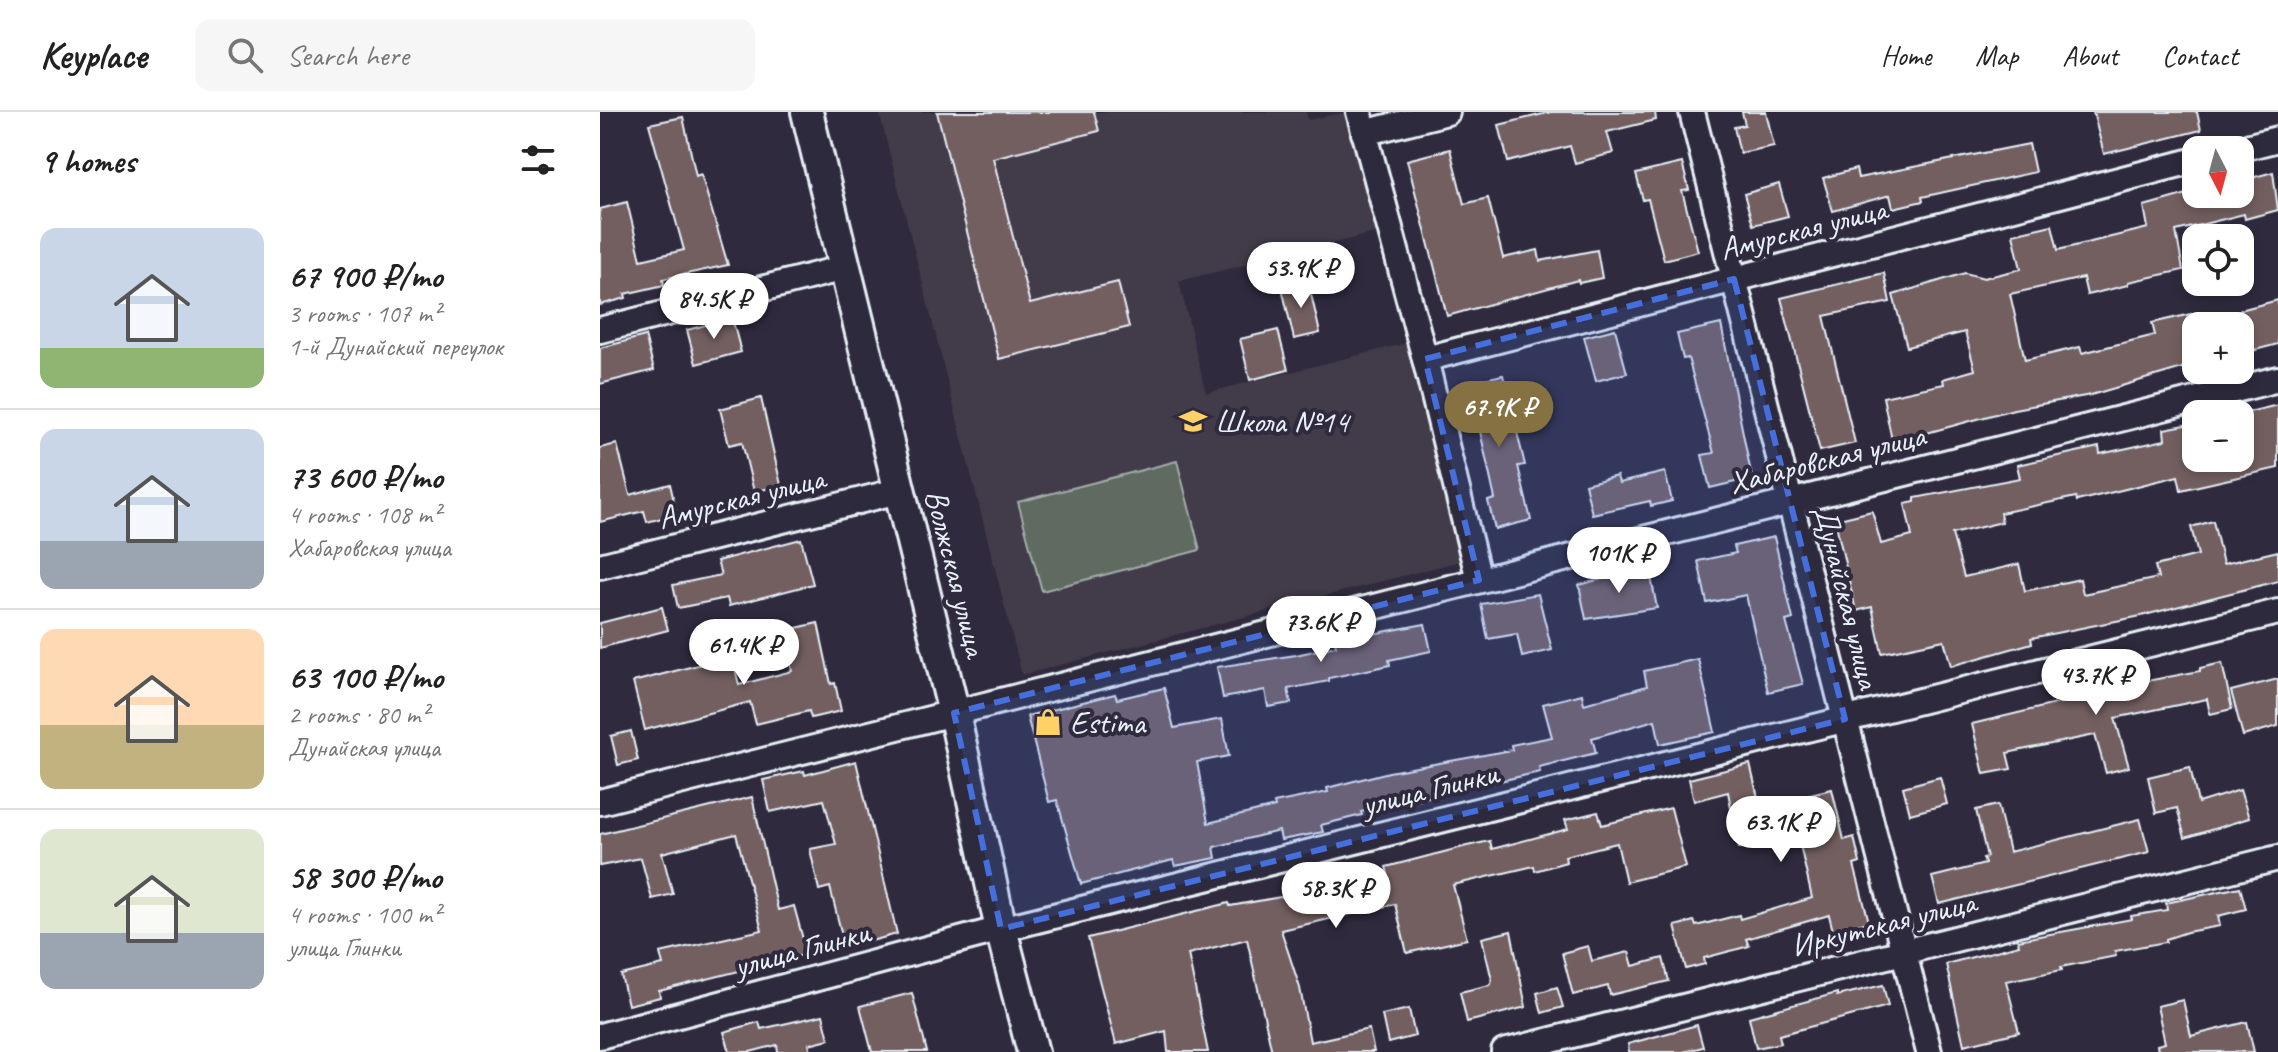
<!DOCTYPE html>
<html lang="en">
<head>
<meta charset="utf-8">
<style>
	:root { --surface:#fff; --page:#f6f6f6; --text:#222; --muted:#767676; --line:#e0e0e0; --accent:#857141 }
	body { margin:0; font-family:Caveat,sans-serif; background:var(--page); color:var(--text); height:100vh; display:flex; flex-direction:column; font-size:30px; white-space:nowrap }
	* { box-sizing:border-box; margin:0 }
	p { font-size:26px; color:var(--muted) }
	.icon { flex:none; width:44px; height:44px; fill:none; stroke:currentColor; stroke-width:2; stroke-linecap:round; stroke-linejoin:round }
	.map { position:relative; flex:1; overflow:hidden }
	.side { display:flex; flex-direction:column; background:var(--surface); width:600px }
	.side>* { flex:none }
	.needle { width:52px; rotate:174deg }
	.tools { position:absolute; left:1582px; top:24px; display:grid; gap:16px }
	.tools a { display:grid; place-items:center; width:72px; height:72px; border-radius:16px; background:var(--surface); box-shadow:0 4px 12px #0003; font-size:40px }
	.price { position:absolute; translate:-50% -68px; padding:0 18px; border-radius:28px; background:#fff; color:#222; font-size:26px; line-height:52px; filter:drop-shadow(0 2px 4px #0008) }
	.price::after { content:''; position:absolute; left:50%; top:48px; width:24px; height:18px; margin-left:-12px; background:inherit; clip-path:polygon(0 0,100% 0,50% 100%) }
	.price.on { background:var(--accent); color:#fff }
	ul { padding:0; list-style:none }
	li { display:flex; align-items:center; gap:24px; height:200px; padding:0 40px }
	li+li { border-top:2px solid var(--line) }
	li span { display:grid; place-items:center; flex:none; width:224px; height:160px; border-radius:16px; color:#555 }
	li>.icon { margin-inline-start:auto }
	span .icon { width:96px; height:96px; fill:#fffc; stroke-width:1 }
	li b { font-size:34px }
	h2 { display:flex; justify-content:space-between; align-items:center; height:96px; padding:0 40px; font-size:34px }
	header { display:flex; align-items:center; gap:48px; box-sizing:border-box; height:112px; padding:0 40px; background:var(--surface); border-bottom:2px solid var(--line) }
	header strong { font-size:38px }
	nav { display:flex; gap:44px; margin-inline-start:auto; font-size:28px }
	.search { width:560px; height:72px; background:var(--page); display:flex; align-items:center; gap:20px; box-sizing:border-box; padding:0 28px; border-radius:16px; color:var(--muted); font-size:30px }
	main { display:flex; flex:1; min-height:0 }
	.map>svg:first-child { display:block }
	.built { fill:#433a48 }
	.green { fill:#5e6b61; stroke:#a3aeac; stroke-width:2 }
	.building { fill:#735f60; stroke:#e8f1f8; stroke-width:2 }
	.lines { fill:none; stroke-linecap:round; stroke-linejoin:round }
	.minor-casing { stroke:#e8f1f8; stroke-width:30 }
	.tertiary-casing { stroke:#e8f1f8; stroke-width:36 }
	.minor { stroke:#2f2a3d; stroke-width:24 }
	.tertiary { stroke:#2f2a3d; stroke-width:30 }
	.marked { fill:#466fde; fill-opacity:0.2; stroke:#466fde; stroke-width:6; stroke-dasharray:16 10; stroke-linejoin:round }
	.labels { text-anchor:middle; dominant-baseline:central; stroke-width:8; stroke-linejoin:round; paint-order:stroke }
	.street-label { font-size:32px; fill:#e8f1f8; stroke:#2f2a3d }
	.poi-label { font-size:32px; fill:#e8f1f8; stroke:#2f2a3d; text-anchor:start }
</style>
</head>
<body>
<header>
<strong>Keyplace</strong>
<div class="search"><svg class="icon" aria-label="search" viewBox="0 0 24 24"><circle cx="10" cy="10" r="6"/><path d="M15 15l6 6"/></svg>Search here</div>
<nav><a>Home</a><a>Map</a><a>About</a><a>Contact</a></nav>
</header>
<main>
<section class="side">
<h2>9 homes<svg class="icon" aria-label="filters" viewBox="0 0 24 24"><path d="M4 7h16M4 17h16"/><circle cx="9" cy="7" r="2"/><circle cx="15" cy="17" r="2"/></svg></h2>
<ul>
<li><span style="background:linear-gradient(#c9d6e8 75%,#8fb573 0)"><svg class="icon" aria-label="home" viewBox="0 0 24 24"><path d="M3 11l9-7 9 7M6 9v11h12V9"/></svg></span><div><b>67 900 ₽/mo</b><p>3 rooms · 107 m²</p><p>1-й Дунайский переулок</p></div></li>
<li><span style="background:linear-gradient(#c9d6e8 70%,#9aa5b1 0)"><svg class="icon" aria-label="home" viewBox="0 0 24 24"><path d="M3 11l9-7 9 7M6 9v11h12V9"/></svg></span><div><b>73 600 ₽/mo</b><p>4 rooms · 108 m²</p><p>Хабаровская улица</p></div></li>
<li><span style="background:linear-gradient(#ffd9b3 60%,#c2b280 0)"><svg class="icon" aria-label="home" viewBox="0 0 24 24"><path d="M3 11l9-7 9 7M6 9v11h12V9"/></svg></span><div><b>63 100 ₽/mo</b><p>2 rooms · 80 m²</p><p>Дунайская улица</p></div></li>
<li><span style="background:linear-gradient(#dfe7d0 65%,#9aa5b1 0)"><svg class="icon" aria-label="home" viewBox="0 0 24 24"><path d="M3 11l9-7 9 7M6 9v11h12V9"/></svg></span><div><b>58 300 ₽/mo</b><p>4 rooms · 100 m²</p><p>улица Глинки</p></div></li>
</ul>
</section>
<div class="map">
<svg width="1678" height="940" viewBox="0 0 1678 940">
	<rect width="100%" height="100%" fill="#2f2a3d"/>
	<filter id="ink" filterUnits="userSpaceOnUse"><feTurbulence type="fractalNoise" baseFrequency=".0125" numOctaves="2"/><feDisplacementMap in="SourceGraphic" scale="16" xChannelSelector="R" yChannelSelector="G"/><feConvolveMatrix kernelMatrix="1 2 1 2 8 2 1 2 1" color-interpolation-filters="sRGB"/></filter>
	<g filter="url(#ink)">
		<path class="built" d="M279,0h427l2,8 39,-8 32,120 -200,49 27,112 201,-50 53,218 -438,114z"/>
		<path class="green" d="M577,349l23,89 -158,41 -24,-89z"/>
		<g class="building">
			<path d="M337,0h157l5,19 -106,27 37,146 88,-22 11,45 -130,32z"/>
			<path d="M951,0h104l1,8 -49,12 6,21 -38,10 -5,-17 -62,16 -9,-37z"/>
			<path d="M1142,0h24l8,34 -34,7 -6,-26 11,-2z"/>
			<path d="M1493,0h104l4,18 -97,24z"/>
			<path d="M83,5l13,59 5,-2 27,91 -65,14 1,6 -39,9 1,4 -26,7v-96l27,-7 14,58 43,-10 -35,-126z"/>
			<path d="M1429,32l6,28 -113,25 1,4 -30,7 -3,-13 -57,16 -10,-33 33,-9 2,9z"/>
			<path d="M850,37l14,55 24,-6 15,60 35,-8 2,11 57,-11 5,28 -23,5 -1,-3 -131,36 -40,-156z"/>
			<path d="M1082,51l7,27 -7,1 16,60 -34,9 -16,-61 -5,1 -7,-26z"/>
			<path d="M1673,60l5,38 -33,9 -1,-5 -68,17 7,39 -55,12v3l-41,10 -4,-17 -73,16 15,66 55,-13 2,6 73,-18 -3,-12 39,-9 2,8 3,-1v43l-105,31 -77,14 -91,25 1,5 -31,6 -10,-48 61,-13 -1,-5 32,-9 -10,-38 -58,15 -14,-52 72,-22 19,5 37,-9 -8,-35 39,-9 6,25 90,-22 -4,-22 43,-12h53v-13z"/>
			<path d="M1179,72l9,32 -35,9 -9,-31z"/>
			<path d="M1284,161l6,29 -66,14 31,127 -35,8 -39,-153z"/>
			<path d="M708,169l12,52 -26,6 -12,-51z"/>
			<path d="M1678,188v44l-38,10v-44z"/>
			<path d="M132,206l9,34 -45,12 -9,-34z"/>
			<path d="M1121,212l31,154 -42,10 -8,-33 12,-2 -26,-95 -5,1 -6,-25z"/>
			<path d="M1015,217l12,44 -31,8 -12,-44z"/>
			<path d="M678,218l10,40 -38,10 -10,-41z"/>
			<path d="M45,224l9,34 -54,14v-36z"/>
			<path d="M903,263l22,90 -7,1 13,54 -36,9 -7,-28 7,-2 -19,-86 -8,2 -7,-31z"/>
			<path d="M161,286l20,87 -27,7 -12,-50 -13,3 -9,-36z"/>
			<path d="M1678,293v63l-97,22 -3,-14 -101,25 -1,-4 -76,16 2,9 -50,12 12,43 55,-13 6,27 55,-12 3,15 75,-16 -3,-12 43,-11 -7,-28 22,-6 10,43 55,-13v30l-137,35 -110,22 1,5 -81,23 -7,-26 -62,13 -10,-46 -16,4 -21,-91 37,-9 9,33 31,-8 -7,-32 10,-2v-4l105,-20 -3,-13 82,-18 1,7 65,-14 -1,-11 32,-6v35h44v-44z"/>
			<path d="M17,332l13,51 40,-11 7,30 -30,8 -3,-11 -44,11v-74z"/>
			<path d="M1065,360l7,29 -21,5 -1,-5 -58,13 -7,-30 32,-8 2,7z"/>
			<path d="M1174,425l19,82 -7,2 17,63 -35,8 -22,-97 -39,8 -9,-42 38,-8 -2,-7z"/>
			<path d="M201,427l12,45 -84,22 -2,-8 -49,10 -5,-23 48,-10 -4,-14z"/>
			<path d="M1049,455l8,41 -71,11 -7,-34z"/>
			<path d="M938,482l14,56 -30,7 -5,-23 -29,5 -7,-35z"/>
			<path d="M62,495l6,23 -68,18v-25z"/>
			<path d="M218,511l13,61 4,-1 6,28 -30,7 -2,-7 -53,13 -6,-22 -105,28 -12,-48 99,-26 7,29 53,-14 -9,-40z"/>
			<path d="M825,512l6,27 -42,9 1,5 -61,13v3l-41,8 3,14 -23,4 -3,-17 -42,8 -6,-31 79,-12 40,-9 -1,-5z"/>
			<path d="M1098,547l17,73 -55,12 -5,-24 -63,18 4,15 -57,14 1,5 -179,40 1,3 -41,10 2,7 -42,8 -2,-9 -65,16 2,11 -41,8 -2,-6 -92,24 -24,-84 -8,2 -22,-86 88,-22 2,5 47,-11 10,40 48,-9 7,37 -32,6 11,61 67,-16 -1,-4 54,-11 -1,-4 62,-16 123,-22 -1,-5 41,-8 -9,-33 39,-10 2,10 63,-18 -3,-15z"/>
			<path d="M1622,551l10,46 -22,5 -3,-15 -92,19 14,49 -23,6 -11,-38 -88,18 4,16 -27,5 -12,-50 96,-23 -1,-5 133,-25v-3z"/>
			<path d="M1678,567v47l-35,10 -12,-45z"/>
			<path d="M31,619l7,29 -20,5 -7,-29z"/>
			<path d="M256,649l41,173 -52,14 -15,-61 -11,3 -9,-41 26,-5 -12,-44 -54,12 -7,-32 41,-9 1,4z"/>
			<path d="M1150,652l10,42 72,-17 12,51 10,-3 6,26 -6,2 15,57 -36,9 -4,-16 -83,24 3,7 -45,12 1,6 -19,5 -11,-43 19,-5 2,5 43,-11 1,4 72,-21 -14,-62 -59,12 -11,-56 -34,9 -5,-22z"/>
			<path d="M1590,655l8,36 42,-13 9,28 -64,20 -8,-30 -21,5 -8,-36z"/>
			<path d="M1340,665l7,27 -37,10 -7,-27z"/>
			<path d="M152,685l26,113 16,-4 13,48 -148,37 1,6 -32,8 -7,-30 42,-10 -3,-12 102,-23 -26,-96 -74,19 11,41 -21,5 -11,-41 -41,8v-32z"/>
			<path d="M1398,693l11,47 131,-33 9,33 -210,52 -7,-27 53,-13 -2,-6 4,-1 -11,-47z"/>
			<path d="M1071,696l15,59 -60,15 -9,-39 -52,13 1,6 -31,9 -1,-5 -81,19 14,54 -60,14 -12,-49 -114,26 19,58 10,54 59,-13 5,23h-102l-25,-113 -59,15 20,98h-40l-2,-21 -50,13 -28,-106 141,-35 1,3 67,-12 91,-20 -2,-7 81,-21 23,-5 2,8 76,-20 -3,-9 33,-8 4,13z"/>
			<path d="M1640,775l6,22 -28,7 2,10 -33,6 -21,7v3l-51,9 1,5 -55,11 1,3 -56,11 13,51 -55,13 -18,-81 73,-19 -1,-5 114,-21 -1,-3 36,-6 -1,-7z"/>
			<path d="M911,819l15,76 -59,15 -7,-30 30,-7 2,-5 -10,-42z"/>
			<path d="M988,834l4,15 37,-9 4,14 30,-8 6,23 -59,14 -2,-9 -35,9 -11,-42z"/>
			<path d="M1283,873l5,21 -109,29 2,8 -25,5 -7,-31 88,-24v3z"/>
			<path d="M957,875l6,20 -21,6 -5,-20z"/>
			<path d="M312,881l15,59h-55l-12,-46z"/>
			<path d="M1583,888l8,36 56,-14 7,30h-96l-1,-7 8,-2 -8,-37z"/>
			<path d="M809,897l6,27 -27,7 -6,-28z"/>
			<path d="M223,903l6,24 -20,5 2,8h-33l-1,-7 -27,7h-20l-6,-20 35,-10 2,7z"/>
			<path d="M1097,913l6,22 -20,5h-54l-1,-8z"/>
		</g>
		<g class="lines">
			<g class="minor-casing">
				<g id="minor">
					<path d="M759,0l66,247 54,221"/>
					<path d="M1092,0l237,940"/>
					<path d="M764,21l83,-21"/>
					<path d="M1634,38l44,-11"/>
					<path d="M0,218l244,-62"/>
					<path d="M825,247l771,-199"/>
					<path d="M0,454l298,-75"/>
					<path d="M0,690l1678,-423"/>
					<path d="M0,924l401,-107 1277,-317"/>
					<path d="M904,940l774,-194"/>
				</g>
			</g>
			<g class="tertiary-casing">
				<path id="tertiary" d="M207,0l147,601 47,216 32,123"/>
			</g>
			<use href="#minor" class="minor"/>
			<use href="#tertiary" class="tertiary"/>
		</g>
	</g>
	<path class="marked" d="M1134,167l111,440 -844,210 -47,-216 525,-133 -54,-221z"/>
	<defs>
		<g id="school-bare" transform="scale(2.16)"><path d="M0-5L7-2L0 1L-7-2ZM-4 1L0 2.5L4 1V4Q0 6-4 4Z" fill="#ffd166" stroke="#2f2a3d" stroke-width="2.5" paint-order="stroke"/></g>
		<g id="shop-bare" transform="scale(2.16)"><path d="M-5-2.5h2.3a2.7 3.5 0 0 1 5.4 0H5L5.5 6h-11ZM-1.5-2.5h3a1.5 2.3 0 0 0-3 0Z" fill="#ffd166" stroke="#2f2a3d" stroke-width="2.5" paint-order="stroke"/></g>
	</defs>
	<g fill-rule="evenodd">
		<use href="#school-bare" x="593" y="309"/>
		<use href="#shop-bare" x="448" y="610"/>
	</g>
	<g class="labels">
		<g class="street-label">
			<text transform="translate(1203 117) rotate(-14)">Амурская улица</text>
			<text transform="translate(1227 347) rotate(-14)">Хабаровская улица</text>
			<text transform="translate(141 386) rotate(-14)">Амурская улица</text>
			<text transform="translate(356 461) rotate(76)">Волжская улица</text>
			<text transform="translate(1247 485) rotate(76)">Дунайская улица</text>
			<text transform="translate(830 677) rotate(-14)">улица Глинки</text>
			<text transform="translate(1283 812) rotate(-14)">Иркутская улица</text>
			<text transform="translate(202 837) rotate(-15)">улица Глинки</text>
		</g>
		<g class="poi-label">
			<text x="615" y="309">Школа №14</text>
			<text x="470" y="610">Estima</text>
		</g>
	</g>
</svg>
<div class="tools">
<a><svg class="needle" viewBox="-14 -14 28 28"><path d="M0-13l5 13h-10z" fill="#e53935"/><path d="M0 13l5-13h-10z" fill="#767676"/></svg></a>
<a><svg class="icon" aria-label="locate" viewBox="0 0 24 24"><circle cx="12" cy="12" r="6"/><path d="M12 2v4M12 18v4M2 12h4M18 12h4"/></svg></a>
<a>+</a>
<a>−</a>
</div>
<b class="price" style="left:701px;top:198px">53.9K ₽</b>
<b class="price" style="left:114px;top:229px">84.5K ₽</b>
<b class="price on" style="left:899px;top:337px">67.9K ₽</b>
<b class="price" style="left:1019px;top:483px">101K ₽</b>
<b class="price" style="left:721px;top:552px">73.6K ₽</b>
<b class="price" style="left:144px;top:575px">61.4K ₽</b>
<b class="price" style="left:1496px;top:605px">43.7K ₽</b>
<b class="price" style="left:1181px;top:752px">63.1K ₽</b>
<b class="price" style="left:736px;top:818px">58.3K ₽</b>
</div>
</main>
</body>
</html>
